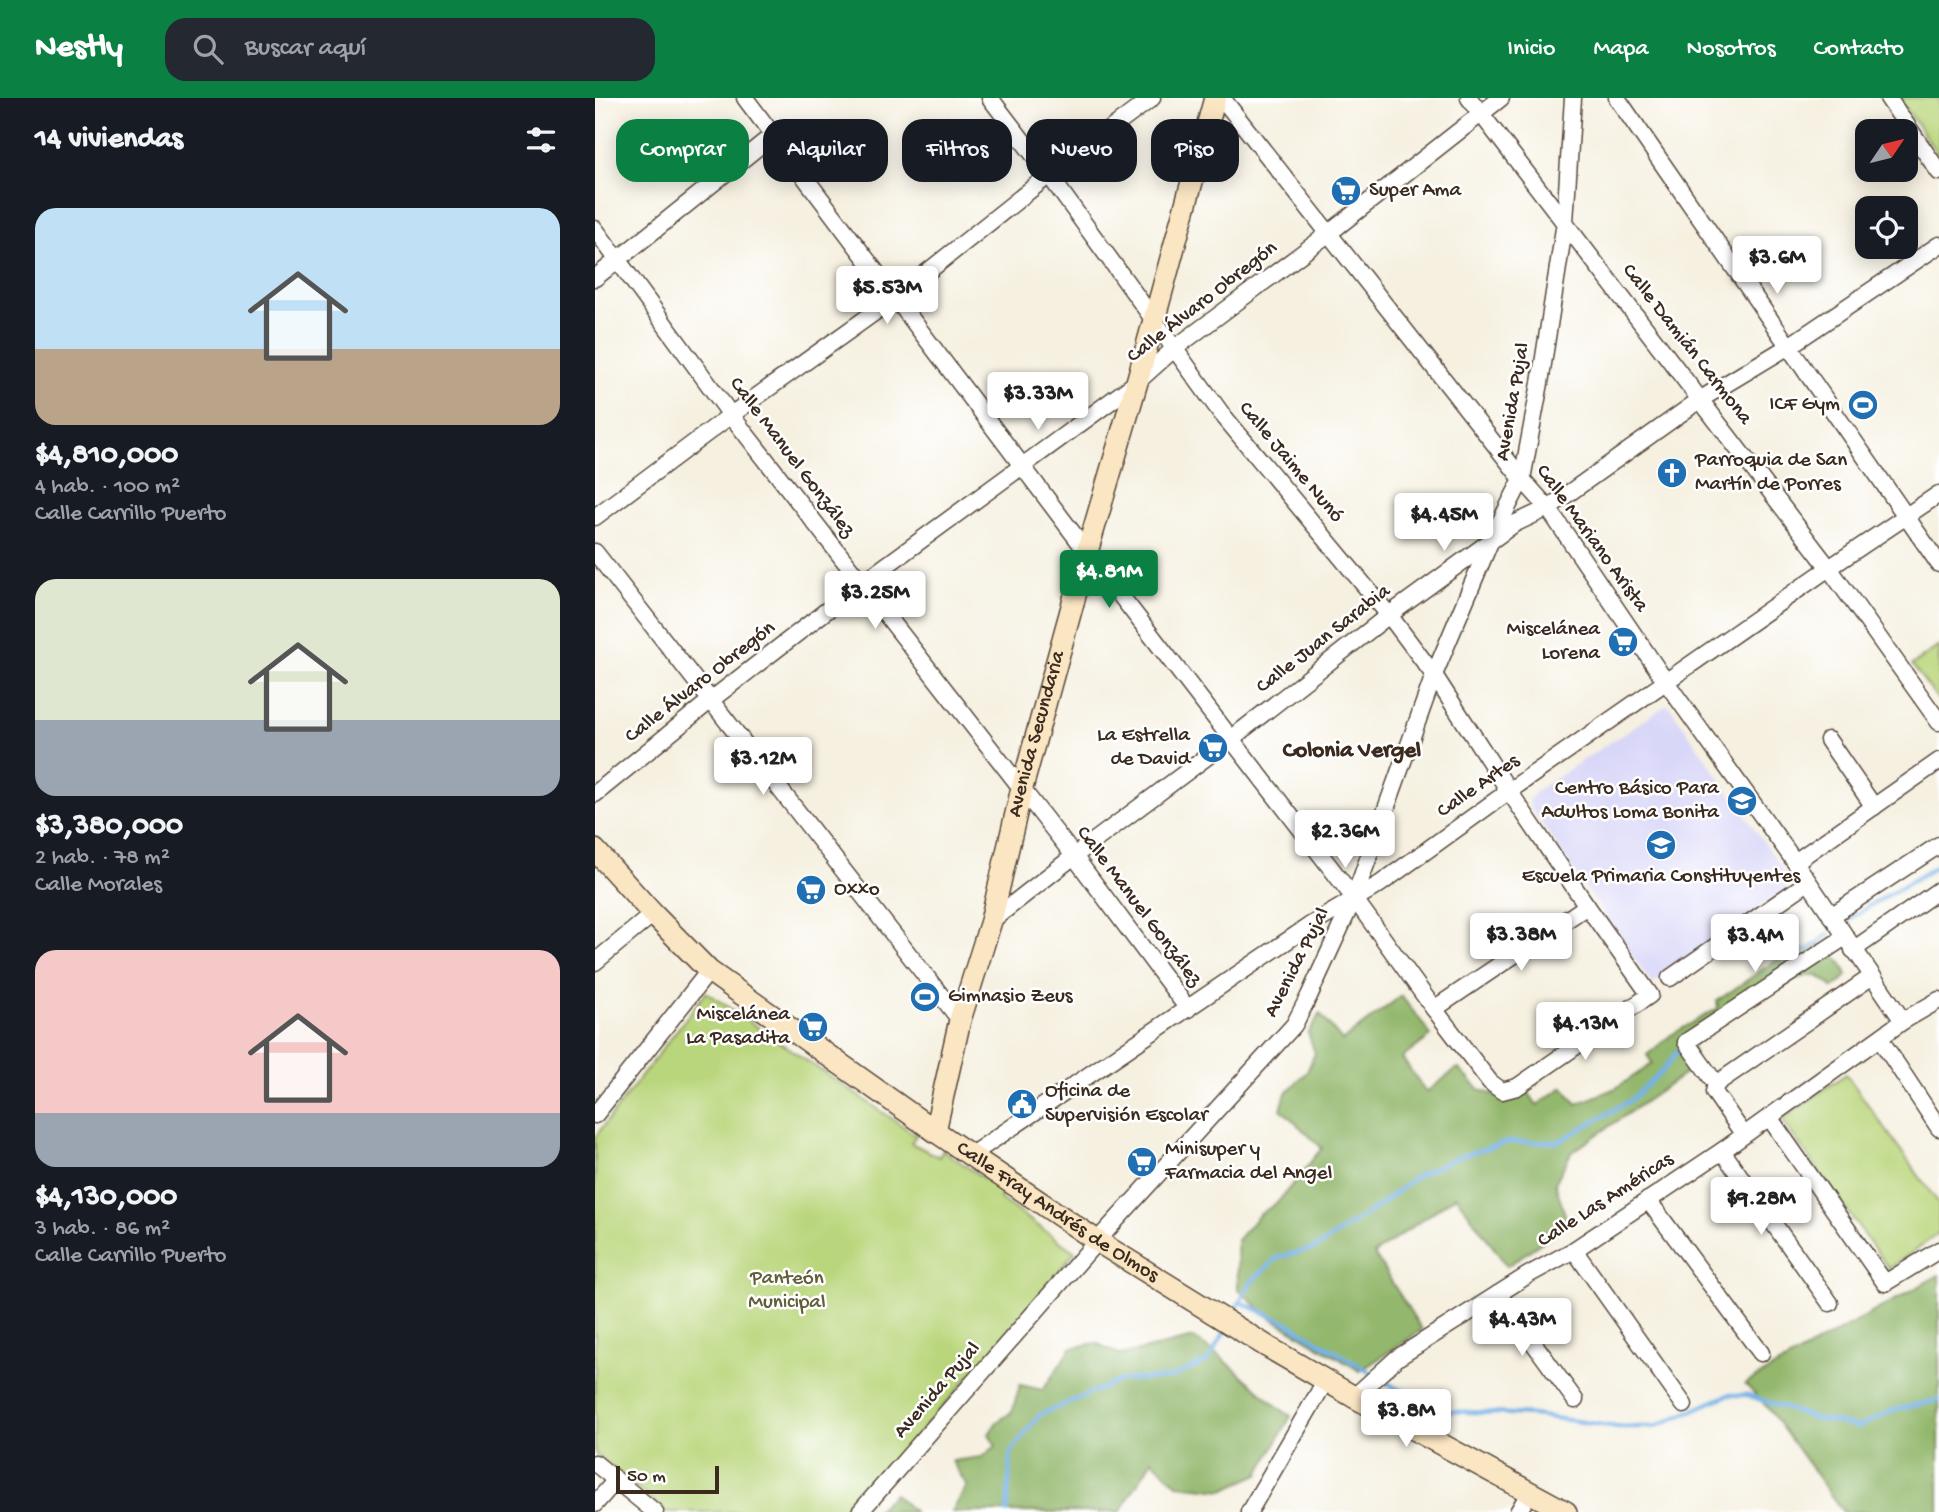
<!DOCTYPE html>
<html lang="es">
<head>
<meta charset="utf-8">
<style>
	:root { --surface:#171b24; --page:#242831; --text:#f1f3f6; --muted:#9ea1a6; --accent:#0b8043 }
	body { margin:0; font-family:"Gochi Hand",sans-serif; background:var(--page); color:var(--text); height:100vh; display:flex; flex-direction:column; font-size:26px; white-space:nowrap }
	* { box-sizing:border-box; margin:0 }
	p { font-size:23px; color:var(--muted) }
	.icon { flex:none; width:38px; height:38px; fill:none; stroke:currentColor; stroke-width:2; stroke-linecap:round; stroke-linejoin:round }
	.map { position:relative; flex:1; overflow:hidden }
	.drawer { display:flex; flex-direction:column; background:var(--surface); width:595px }
	.drawer>* { flex:none }
	.banner { position:absolute; left:21px; top:21px; width:665px; height:63px; display:flex; gap:14px }
	.needle { width:46px; rotate:55deg }
	.controls { position:absolute; left:1260px; top:21px; display:grid; gap:14px }
	.controls a { display:grid; place-items:center; width:63px; height:63px; border-radius:14px; background:var(--surface); box-shadow:0 4px 18px #0003; font-size:35px }
	.scale { position:absolute; left:21px; bottom:18px; width:103px; box-sizing:border-box; padding-left:7px; border:4px solid #3b2a1e; border-top:0; font-size:19px; line-height:24px; white-space:nowrap; color:#3b2a1e; -webkit-text-stroke:5px #fff; paint-order:stroke }
	.price { position:absolute; translate:-50% -60px; padding:0 16px; border-radius:7px; background:#fff; color:#222; font-size:23px; line-height:46px; filter:drop-shadow(0 2px 4px #0008) }
	.price::after { content:''; position:absolute; left:50%; top:42px; width:21px; height:16px; margin-left:-10px; background:inherit; clip-path:polygon(0 0,100% 0,50% 100%) }
	.price.on { background:var(--accent); color:#fff }
	ul { padding:0; list-style:none }
	li { display:grid; align-content:center; gap:14px; height:371px; padding:0 35px }
	li span { display:grid; place-items:center; height:217px; border-radius:21px; color:#555 }
	li>.icon { margin-inline-start:auto }
	span .icon { width:126px; height:126px; fill:#fffc; stroke-width:1 }
	li b { font-size:30px }
	h2 { display:flex; justify-content:space-between; align-items:center; height:84px; padding:0 35px; font-size:30px }
	.chip { padding:0 24px; border-radius:21px; background:var(--surface); box-shadow:0 4px 18px #0003; font-size:24px; line-height:63px }
	.chip.on { background:var(--accent); color:#fff }
	header { display:flex; align-items:center; gap:42px; box-sizing:border-box; height:98px; padding:0 35px; background:var(--accent); color:#fff }
	header strong { font-size:33px }
	nav { display:flex; gap:38px; margin-inline-start:auto; font-size:24px }
	.search { width:490px; height:63px; background:var(--page); display:flex; align-items:center; gap:18px; box-sizing:border-box; padding:0 24px; border-radius:21px; color:var(--muted); font-size:26px }
	main { display:flex; flex:1; min-height:0 }
	.map>svg:first-child { display:block }
	.built { fill:#d9d7f8 }
	.green { fill:#bad67c; stroke:#7a804d; stroke-width:2 }
	.forest { fill:#93b76c; stroke:#677045; stroke-width:2 }
	.lines { fill:none; stroke-linecap:round; stroke-linejoin:round }
	.stream { stroke:#73b1e6; stroke-width:4.5 }
	.street-casing { stroke:#57483b; stroke-width:19 }
	.secondary-casing { stroke:#57483b; stroke-width:24 }
	.street { stroke:#fff; stroke-width:16 }
	.secondary { stroke:#fbe6c3; stroke-width:21 }
	.labels { text-anchor:middle; dominant-baseline:central; stroke-width:5; stroke-linejoin:round; paint-order:stroke }
	.poi-label { font-size:21px; fill:#3b2a1e; stroke:#fff; text-anchor:start }
	.street-label { font-size:21px; fill:#3b2a1e; stroke:#fff }
	.park-label { font-size:21px; fill:#615e3a; stroke:#fff }
	.neighbourhood-label { font-size:23px; font-weight:bold; fill:#3b2a1e; stroke:#fff }
</style>
</head>
<body>
<header>
<strong>Nestly</strong>
<div class="search"><svg class="icon" aria-label="search" viewBox="0 0 24 24"><circle cx="10" cy="10" r="6"/><path d="M15 15l6 6"/></svg>Buscar aquí</div>
<nav><a>Inicio</a><a>Mapa</a><a>Nosotros</a><a>Contacto</a></nav>
</header>
<main>
<section class="drawer">
<h2>14 viviendas<svg class="icon" aria-label="filters" viewBox="0 0 24 24"><path d="M4 7h16M4 17h16"/><circle cx="9" cy="7" r="2"/><circle cx="15" cy="17" r="2"/></svg></h2>
<ul>
<li><span style="background:linear-gradient(#bfe0f5 65%,#b9a48a 0)"><svg class="icon" aria-label="home" viewBox="0 0 24 24"><path d="M3 11l9-7 9 7M6 9v11h12V9"/></svg></span><div><b>$4,810,000</b><p>4 hab. · 100 m²</p><p>Calle Carrillo Puerto</p></div></li>
<li><span style="background:linear-gradient(#dfe7d0 65%,#9aa5b1 0)"><svg class="icon" aria-label="home" viewBox="0 0 24 24"><path d="M3 11l9-7 9 7M6 9v11h12V9"/></svg></span><div><b>$3,380,000</b><p>2 hab. · 78 m²</p><p>Calle Morales</p></div></li>
<li><span style="background:linear-gradient(#f6c9c9 75%,#9aa5b1 0)"><svg class="icon" aria-label="home" viewBox="0 0 24 24"><path d="M3 11l9-7 9 7M6 9v11h12V9"/></svg></span><div><b>$4,130,000</b><p>3 hab. · 86 m²</p><p>Calle Carrillo Puerto</p></div></li>
</ul>
</section>
<div class="map">
<svg width="1344" height="1414" viewBox="0 0 1344 1414">
	<rect width="100%" height="100%" fill="#fff"/>
	<filter id="ink" filterUnits="userSpaceOnUse"><feTurbulence type="fractalNoise" baseFrequency=".0143" numOctaves="2"/><feDisplacementMap in="SourceGraphic" scale="14" xChannelSelector="R" yChannelSelector="G"/><feConvolveMatrix kernelMatrix="1 2 1 2 8 2 1 2 1" color-interpolation-filters="sRGB"/></filter>
	<filter id="wash" filterUnits="userSpaceOnUse"><feTurbulence type="fractalNoise" baseFrequency=".00686" numOctaves="4" result="noise"/><feDisplacementMap in="SourceGraphic" scale="28" xChannelSelector="R" yChannelSelector="G"/><feGaussianBlur stdDeviation="1.57" result="paint"/><feColorMatrix in="noise" values="0 0 0 0 0 0 0 0 0 0 0 0 0 0 0 0 0 1.4 0 .05"/><feComposite in="paint" operator="in"/></filter>
	<g filter="url(#wash)">
		<rect width="100%" height="100%" fill="#f5f0e0"/>
		<path class="built" d="M1073,606l125,180 -141,100 -122,-177 -1,-7 7,-9z"/>
		<g class="green">
			<path d="M1304,0h40v58z"/>
			<path d="M1344,548v55l-27,-36z"/>
			<path d="M111,894l210,143 -5,8 28,14 4,-7 60,42 -3,7 75,53 -91,108 -135,152h-182l-72,-58v-317z"/>
			<path d="M1251,976l93,130v29l-50,36 -107,-149z"/>
		</g>
		<g class="forest">
			<path d="M1227,847c12,10 21,16 25,31l-14,12c-6,-7 -13,-13 -23,-13l-47,15 -71,55 4,21 -125,87 -16,30 13,41 -61,42 -51,-70 -82,58 48,76 -62,41 -93,-56 -29,-26 -1,-49 22,-25 19,-13 44,-54 -41,-39 5,-16 21,-21 8,-19 -7,-20 12,-19 22,27 59,-45 20,25 10,15 -29,22 24,34 32,-24 22,22 17,6 27,-10 13,19 26,-18 14,17 39,-16 36,-24 -5,-9 24,-20 47,-27 -1,-7 64,-44 22,-8z"/>
			<path d="M1344,1177v237h-96l-76,-105 -22,-23z"/>
			<path d="M599,1240l28,20 57,50 12,8 -32,58 -36,16 -45,-5 -26,-25 -32,52h-168l15,-26 -15,-25 30,-4 14,-11 -7,-12 8,-12 15,-10 8,-27 23,5 28,-42 25,-5 25,12z"/>
			<path d="M299,1396l20,18h-40z"/>
		</g>
		<g class="lines">
			<g class="stream">
				<path d="M1252,823l22,-15 70,-41"/>
				<path d="M1173,881l61,-45"/>
				<path d="M645,1204l46,20 87,52"/>
				<path d="M637,1218l19,-34 27,-25 38,-9 68,-46 31,-25 43,-20 50,-15h50l73,-42 33,-31 19,-25"/>
				<path d="M785,1280l14,9 52,24 87,4 84,12h37l74,-32h19l67,23 45,9 35,-17 45,-10"/>
				<path d="M412,1414l4,-60 28,-37 82,-35 49,-2 38,-17 19,-34"/>
			</g>
		</g>
	</g>
	<g filter="url(#ink)">
		<g class="lines">
			<g class="street-casing">
				<g id="street">
					<path d="M150,0l342,454 267,346 80,111 56,73 12,9 15,-4 133,-92 -63,-89 -78,-115 -75,-116 -45,-60 -168,-202 -172,-238 -59,-77"/>
					<path d="M627,0l300,381 26,29 118,174 129,180 108,159"/>
					<path d="M874,0l360,470 110,154"/>
					<path d="M1022,0l322,466"/>
					<path d="M1293,0l51,74"/>
					<path d="M0,131l136,186 343,441 114,153"/>
					<path d="M0,180l178,-143"/>
					<path d="M0,419l136,-102 165,-118 153,-122 103,-77"/>
					<path d="M0,454l365,468"/>
					<path d="M1233,642l46,67"/>
					<path d="M0,696l116,-94 150,-116 276,-202 38,-34 153,-114 173,-136"/>
					<path d="M1200,764l144,-101"/>
					<path d="M1236,818l108,-71"/>
					<path d="M396,823l83,-65 158,-118 157,-123 125,-91 34,-16 153,-109 88,-53 150,-101"/>
					<path d="M1258,852l86,-60"/>
					<path d="M0,864l58,-48"/>
					<path d="M1075,880l138,-96"/>
					<path d="M839,911l153,-103"/>
					<path d="M1285,941l59,89"/>
					<path d="M1121,986l155,-107"/>
					<path d="M0,1017l114,-144"/>
					<path d="M1174,1019l116,166 54,-33"/>
					<path d="M1149,1037l-30,-43 2,-8 -30,-42 159,-105"/>
					<path d="M1127,1053l108,152"/>
					<path d="M376,1057l338,-229 71,-42 129,-93 320,-223 110,-74"/>
					<path d="M1053,1102l113,153"/>
					<path d="M979,1152l110,155"/>
					<path d="M903,1196l77,106"/>
					<path d="M759,1299l43,-39 131,-83 46,-25 148,-99 181,-130 36,-21"/>
					<path d="M0,1365l60,49"/>
					<path d="M0,1406l21,-24"/>
					<path d="M265,1414l237,-271 197,-216 15,-29 45,-98 80,-223 56,-133 32,-63 18,-96 25,-161 8,-124"/>
					<path d="M654,1414l77,-132"/>
					<path d="M923,1414l12,-20"/>
				</g>
			</g>
			<g class="secondary-casing">
				<g id="secondary">
					<path id="s1" d="M0,752l58,64 56,57 220,156 168,114 171,106 86,50 212,115"/>
					<path id="s2" d="M340,1033l25,-111 31,-99 31,-133 65,-236 50,-170 78,-284"/>
				</g>
			</g>
			<use href="#street" class="street"/>
			<use href="#secondary" class="secondary"/>
		</g>
	</g>
	<defs>
		<g id="supermarket-disc" transform="scale(1.575)"><circle r="9.5" fill="#1f6fb2" stroke="#fff"/><path d="M-6-5.5h2.5l.6 2H6L4.5 2H-2.5L-4.4-4H-6ZM-1.5 3.2a1.3 1.3 0 1 0 .1 0ZM3 3.2a1.3 1.3 0 1 0 .1 0Z" fill="#fff"/></g>
		<g id="stadium-disc" transform="scale(1.575)"><circle r="9.5" fill="#1f6fb2" stroke="#fff"/><path d="M0-5a6.5 5 0 1 0 0 10a6.5 5 0 1 0 0-10ZM-3.5-1.8h7v3.6h-7Z" fill="#fff"/></g>
		<g id="church-disc" transform="scale(1.575)"><circle r="9.5" fill="#1f6fb2" stroke="#fff"/><path d="M-1.2-6h2.4v3.5h3.3v2.4h-3.3V6h-2.4V-.1h-3.3v-2.4h3.3Z" fill="#fff"/></g>
		<g id="university-disc" transform="scale(1.575)"><circle r="9.5" fill="#1f6fb2" stroke="#fff"/><path d="M0-5L7-2L0 1L-7-2ZM-4 1L0 2.5L4 1V4Q0 6-4 4Z" fill="#fff"/></g>
		<g id="school-disc" transform="scale(1.575)"><circle r="9.5" fill="#1f6fb2" stroke="#fff"/><path d="M0-5L7-2L0 1L-7-2ZM-4 1L0 2.5L4 1V4Q0 6-4 4Z" fill="#fff"/></g>
		<g id="civic-disc" transform="scale(1.575)"><circle r="9.5" fill="#1f6fb2" stroke="#fff"/><path d="M-.6-6.5H3V-4.5H.6V-3L4-1V1h2V6H-6V1h2V-1L-.6-3ZM-1.2 2.5V6h2.4V2.5Z" fill="#fff"/></g>
	</defs>
	<g fill-rule="evenodd">
		<use href="#supermarket-disc" x="751" y="93"/>
		<use href="#stadium-disc" x="1268" y="307"/>
		<use href="#church-disc" x="1077" y="375"/>
		<use href="#supermarket-disc" x="1028" y="544"/>
		<use href="#supermarket-disc" x="618" y="650"/>
		<use href="#university-disc" x="1147" y="703"/>
		<use href="#school-disc" x="1066" y="747"/>
		<use href="#supermarket-disc" x="216" y="792"/>
		<use href="#stadium-disc" x="330" y="899"/>
		<use href="#supermarket-disc" x="218" y="929"/>
		<use href="#civic-disc" x="427" y="1006"/>
		<use href="#supermarket-disc" x="547" y="1064"/>
	</g>
	<g class="labels">
		<g class="poi-label">
			<text x="774" y="93">Super Ama</text>
			<text x="1245" y="307" text-anchor="end">ICF Gym</text>
			<text x="1100" y="363">Parroquia de San<tspan x="1100" dy="24">Martín de Porres</tspan></text>
			<text x="1005" y="532" text-anchor="end">Miscelánea<tspan x="1005" dy="24">Lorena</tspan></text>
			<text x="595" y="638" text-anchor="end">La Estrella<tspan x="595" dy="24">de David</tspan></text>
			<text x="1124" y="691" text-anchor="end">Centro Básico Para<tspan x="1124" dy="24">Adultos Loma Bonita</tspan></text>
			<text x="1066" y="779" text-anchor="middle">Escuela Primaria Constituyentes</text>
			<text x="239" y="792">Oxxo</text>
			<text x="353" y="899">Gimnasio Zeus</text>
			<text x="195" y="917" text-anchor="end">Miscelánea<tspan x="195" dy="24">La Pasadita</tspan></text>
			<text x="450" y="994">Oficina de<tspan x="450" dy="24">Supervisión Escolar</tspan></text>
			<text x="570" y="1052">Minisuper y<tspan x="570" dy="24">Farmacia del Angel</tspan></text>
		</g>
		<g class="street-label">
			<text transform="translate(608 205) rotate(-38)">Calle Álvaro Obregón</text>
			<text transform="translate(1091 247) rotate(52)">Calle Damián Carmona</text>
			<text transform="translate(919 304) rotate(-80)">Avenida Pujal</text>
			<text transform="translate(196 360) rotate(53)">Calle Manuel González</text>
			<text transform="translate(695 365) rotate(50)">Calle Jaime Nunó</text>
			<text transform="translate(996 441) rotate(54)">Calle Mariano Arista</text>
			<text transform="translate(729 542) rotate(-38)">Calle Juan Sarabia</text>
			<text transform="translate(106 585) rotate(-38)">Calle Álvaro Obregón</text>
			<text stroke="none"><textPath href="#s2" startOffset="410">Avenida Secundaria</textPath></text>
			<text transform="translate(884 689) rotate(-35)">Calle Artes</text>
			<text transform="translate(543 809) rotate(53)">Calle Manuel González</text>
			<text transform="translate(703 865) rotate(-63)">Avenida Pujal</text>
			<text transform="translate(1011 1103) rotate(-33)">Calle Las Américas</text>
			<text stroke="none"><textPath href="#s1" startOffset="590">Calle Fray Andrés de Olmos</textPath></text>
			<text transform="translate(343 1293) rotate(-49)">Avenida Pujal</text>
		</g>
		<g class="park-label">
			<text x="192" y="1181">Panteón<tspan x="192" dy="24">Municipal</tspan></text>
		</g>
		<g class="neighbourhood-label">
			<text x="757" y="653">Colonia Vergel</text>
		</g>
	</g>
</svg>
<div class="controls">
<a><svg class="needle" viewBox="-14 -14 28 28"><path d="M0-13l5 13h-10z" fill="#e53935"/><path d="M0 13l5-13h-10z" fill="#9ea1a6"/></svg></a>
<a><svg class="icon" aria-label="locate" viewBox="0 0 24 24"><circle cx="12" cy="12" r="6"/><path d="M12 2v4M12 18v4M2 12h4M18 12h4"/></svg></a>
</div>
<div class="scale">50 m</div>
<b class="price" style="left:1182px;top:198px">$3.6M</b>
<b class="price" style="left:292px;top:228px">$5.53M</b>
<b class="price" style="left:443px;top:334px">$3.33M</b>
<b class="price" style="left:849px;top:455px">$4.45M</b>
<b class="price on" style="left:514px;top:512px">$4.81M</b>
<b class="price" style="left:280px;top:533px">$3.25M</b>
<b class="price" style="left:168px;top:699px">$3.12M</b>
<b class="price" style="left:750px;top:772px">$2.36M</b>
<b class="price" style="left:926px;top:875px">$3.38M</b>
<b class="price" style="left:1160px;top:876px">$3.4M</b>
<b class="price" style="left:990px;top:964px">$4.13M</b>
<b class="price" style="left:1166px;top:1139px">$9.28M</b>
<b class="price" style="left:927px;top:1260px">$4.43M</b>
<b class="price" style="left:811px;top:1351px">$3.8M</b>
<div class="banner">
<a class="chip on">Comprar</a>
<a class="chip">Alquilar</a>
<a class="chip">Filtros</a>
<a class="chip">Nuevo</a>
<a class="chip">Piso</a>
</div>
</div>
</main>
</body>
</html>
